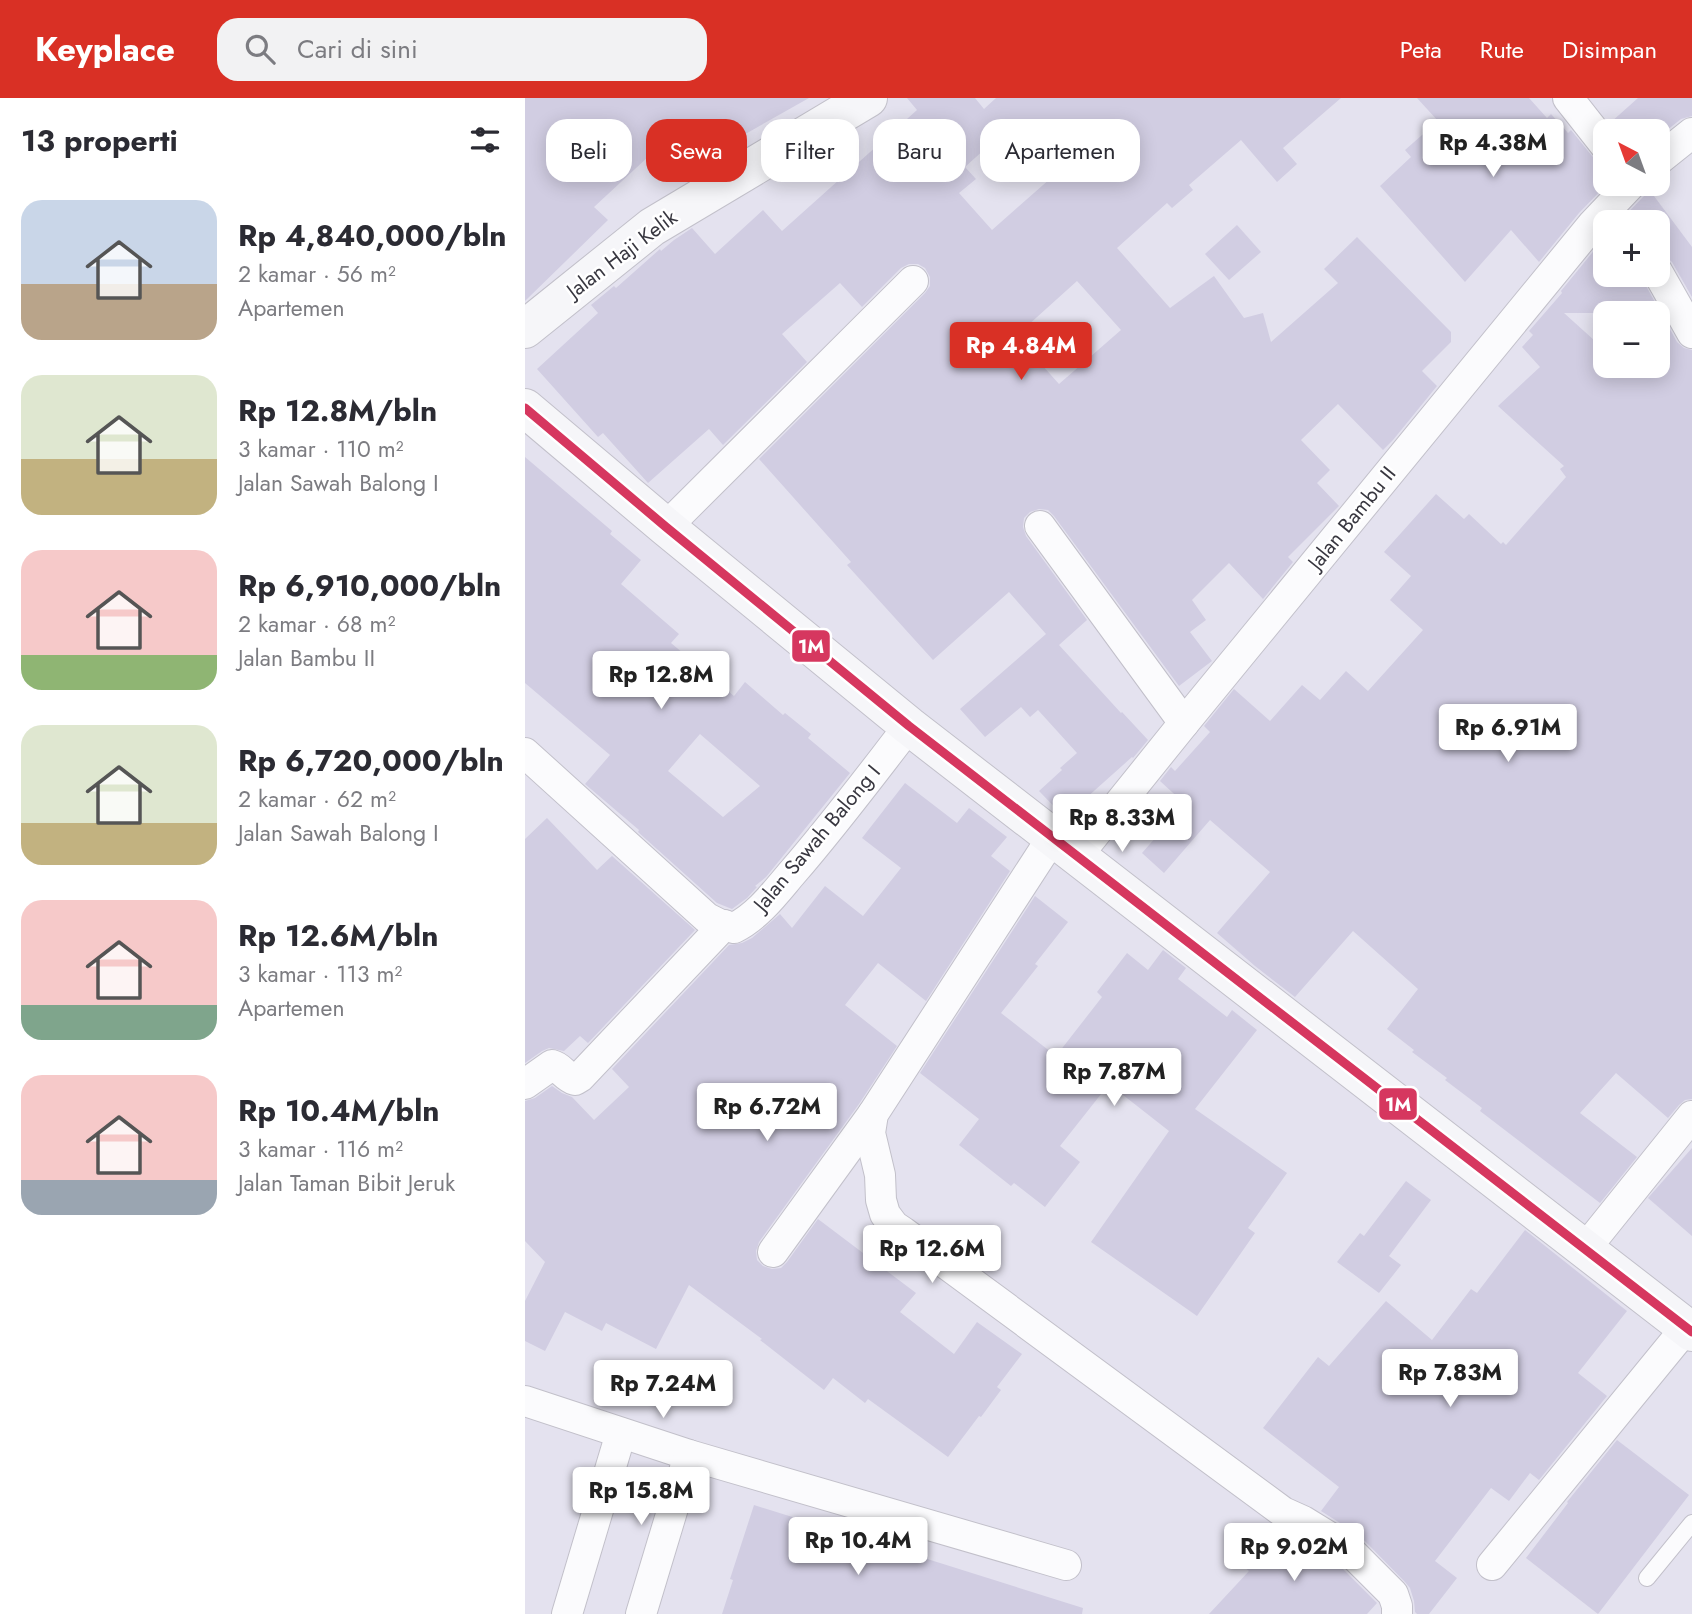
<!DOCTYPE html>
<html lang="id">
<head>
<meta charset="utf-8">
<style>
	:root { --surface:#fff; --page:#f2f2f3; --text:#2b2b33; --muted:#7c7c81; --accent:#d93025 }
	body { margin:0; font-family:Jost,sans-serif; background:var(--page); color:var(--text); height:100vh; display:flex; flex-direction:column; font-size:26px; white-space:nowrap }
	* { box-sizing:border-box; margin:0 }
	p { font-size:23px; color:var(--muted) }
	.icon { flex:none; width:38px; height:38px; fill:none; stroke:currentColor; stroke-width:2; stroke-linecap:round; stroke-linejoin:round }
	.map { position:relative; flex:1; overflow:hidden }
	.sheet { display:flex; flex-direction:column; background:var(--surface); width:525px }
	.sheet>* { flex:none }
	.banner { position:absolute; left:21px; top:21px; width:665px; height:63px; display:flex; gap:14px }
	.needle { width:46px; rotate:319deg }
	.controls { position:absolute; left:1068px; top:21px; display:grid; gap:14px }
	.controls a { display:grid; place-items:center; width:77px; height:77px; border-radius:14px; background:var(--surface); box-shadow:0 4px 18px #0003; font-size:35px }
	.price { position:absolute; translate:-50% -60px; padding:0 16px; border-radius:7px; background:#fff; color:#222; font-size:23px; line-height:46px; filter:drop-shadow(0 2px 4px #0008) }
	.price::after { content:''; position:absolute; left:50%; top:42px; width:21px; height:16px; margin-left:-10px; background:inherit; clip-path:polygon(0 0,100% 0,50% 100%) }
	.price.active { background:var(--accent); color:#fff }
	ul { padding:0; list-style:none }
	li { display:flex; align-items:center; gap:21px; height:175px; padding:0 21px }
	li span { display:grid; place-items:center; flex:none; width:196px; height:140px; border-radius:21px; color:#555 }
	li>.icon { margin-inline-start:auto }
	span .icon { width:84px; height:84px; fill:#fffc; stroke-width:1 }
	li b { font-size:30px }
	h2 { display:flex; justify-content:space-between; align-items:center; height:84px; padding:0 21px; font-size:30px }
	.chip { padding:0 24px; border-radius:21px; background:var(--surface); box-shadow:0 4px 18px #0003; font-size:24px; line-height:63px }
	.chip.active { background:var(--accent); color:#fff }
	header { display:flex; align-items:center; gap:42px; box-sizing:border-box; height:98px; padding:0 35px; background:var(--accent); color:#fff }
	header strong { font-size:33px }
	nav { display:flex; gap:38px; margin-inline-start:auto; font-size:24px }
	.search { width:490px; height:63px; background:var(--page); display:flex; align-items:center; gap:18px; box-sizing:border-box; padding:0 24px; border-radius:21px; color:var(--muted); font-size:26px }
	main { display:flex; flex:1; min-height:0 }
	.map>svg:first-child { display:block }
	.building { fill:#d1cde2; fill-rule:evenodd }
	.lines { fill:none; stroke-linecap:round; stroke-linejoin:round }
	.lane-casing { stroke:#c2c0ca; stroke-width:18 }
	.street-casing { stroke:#c2c0ca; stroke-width:32 }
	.secondary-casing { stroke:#c2c0ca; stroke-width:40 }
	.lane { stroke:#fbfbfd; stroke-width:16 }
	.street { stroke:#fbfbfd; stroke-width:30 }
	.secondary { stroke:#f6f6f9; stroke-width:38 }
	.bus-1-casing { stroke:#fff; stroke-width:14 }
	.bus-1 { stroke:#d6375f; stroke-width:9 }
	.labels { text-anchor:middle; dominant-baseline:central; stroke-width:5; stroke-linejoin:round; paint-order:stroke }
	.street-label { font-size:21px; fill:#383740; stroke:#fff }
	.line-badge { stroke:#fff; stroke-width:2.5 }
	.badge-label { font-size:19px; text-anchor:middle; font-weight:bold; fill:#fff }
</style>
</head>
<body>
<header>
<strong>Keyplace</strong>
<div class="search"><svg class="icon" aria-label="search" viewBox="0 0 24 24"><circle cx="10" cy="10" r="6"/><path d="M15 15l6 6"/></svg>Cari di sini</div>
<nav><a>Peta</a><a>Rute</a><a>Disimpan</a></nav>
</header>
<main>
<section class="sheet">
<h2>13 properti<svg class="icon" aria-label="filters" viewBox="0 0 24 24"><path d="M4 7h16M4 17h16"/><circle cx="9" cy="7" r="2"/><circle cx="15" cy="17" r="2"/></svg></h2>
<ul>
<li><span style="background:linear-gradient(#c9d6e8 60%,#b9a48a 0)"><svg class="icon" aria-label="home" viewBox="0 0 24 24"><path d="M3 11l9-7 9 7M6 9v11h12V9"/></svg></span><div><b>Rp 4,840,000/bln</b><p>2 kamar · 56 m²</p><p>Apartemen</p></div></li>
<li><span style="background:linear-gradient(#dfe7d0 60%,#c2b280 0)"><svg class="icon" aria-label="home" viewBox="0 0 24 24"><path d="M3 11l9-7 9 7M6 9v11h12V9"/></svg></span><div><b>Rp 12.8M/bln</b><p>3 kamar · 110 m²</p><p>Jalan Sawah Balong I</p></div></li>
<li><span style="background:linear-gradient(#f6c9c9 75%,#8fb573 0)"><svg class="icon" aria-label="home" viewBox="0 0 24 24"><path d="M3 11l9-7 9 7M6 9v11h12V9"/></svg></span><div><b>Rp 6,910,000/bln</b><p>2 kamar · 68 m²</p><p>Jalan Bambu II</p></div></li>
<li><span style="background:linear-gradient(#dfe7d0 70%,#c2b280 0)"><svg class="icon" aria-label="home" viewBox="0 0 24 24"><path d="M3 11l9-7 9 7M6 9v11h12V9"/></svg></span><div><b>Rp 6,720,000/bln</b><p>2 kamar · 62 m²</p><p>Jalan Sawah Balong I</p></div></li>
<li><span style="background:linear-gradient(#f6c9c9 75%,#7fa58c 0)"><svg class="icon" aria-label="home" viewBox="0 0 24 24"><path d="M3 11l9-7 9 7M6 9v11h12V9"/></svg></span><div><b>Rp 12.6M/bln</b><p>3 kamar · 113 m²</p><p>Apartemen</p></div></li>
<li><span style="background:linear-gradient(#f6c9c9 75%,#9aa5b1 0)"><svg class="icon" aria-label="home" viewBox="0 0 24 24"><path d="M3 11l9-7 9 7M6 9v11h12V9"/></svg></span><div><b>Rp 10.4M/bln</b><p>3 kamar · 116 m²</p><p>Jalan Taman Bibit Jeruk</p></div></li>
</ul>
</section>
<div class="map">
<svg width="1167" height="1516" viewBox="0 0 1167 1516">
	<rect width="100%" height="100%" fill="#e4e2ef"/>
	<g class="building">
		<path d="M0,0h284l-131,74 -16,-28 -68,63 14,13 -83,81z"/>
		<path d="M382,0h68l9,11 12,-11h345l-58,50 14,16 -20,18 -36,-42 -52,45 4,5 -21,18 -5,-5 -50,45 53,60 44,-32 30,42 19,-5 8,29 67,-59 -14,-14 33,-32 94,95v10l-29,29 15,15 -44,54 -10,10 -45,-46 -37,36 29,30 -13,13 22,23 -51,51 5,5 -30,37 -34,-36 -37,37 14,20 -16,12 22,29 -33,25 -125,-170 -6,-6 -9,-1 -9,3 -6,6 -1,9 3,9 61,84 -28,25 62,68 1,-1 26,28 -15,18 -1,-1 -47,42 6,6 -20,19 -32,-33 23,-21 -2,-2 17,-15 -39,-43 -8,7 -9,-10 -36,30 -25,-28 86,-75 -37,-42 -76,68 -86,-95 4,-3 -92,-103 166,-166 5,-7v-9l-5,-9 -7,-4h-9l-8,4 -39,39 -22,-24 -58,51 25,28 -84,83 -14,-16 -61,54 -45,-50 -5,4 -61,-68 61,-56 -7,-8 23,-19 2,2 44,-39 1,2 13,-11 18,-12 23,26 48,-44 19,21 135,-121zM482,31l44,49 -59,52 -33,-37 17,-14 -11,-12zM552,183l44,49 -62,54 -43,-48z"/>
		<path d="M892,0h112l18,20 4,-4 17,19 3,-3 21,26 6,5 7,1v22h2l-28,29 -40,49 -28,-32 -46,52 -85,-96 31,-29 -6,-7 33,-29z"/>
		<path d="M1113,0h54v18l-11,3 -24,19v-7h-41l-6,-8z"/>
		<path d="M1123,90l44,59v50l-20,-35 -7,-6 -8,-2v-32h-38l25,-26z"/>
		<path d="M712,127l24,27 -32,28 -24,-26z"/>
		<path d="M1080,139v38h35l37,67 7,6 8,2v749l-7,1 -6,5 -11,13 -52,-45 -36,40 57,44 -37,46 -120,-92 2,-3 -37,-28 2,-2 -35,-26 2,-2 -27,-21 31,-40 -65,-58 -58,66 -40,-31 -38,-33 53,-61 -60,-52 -46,53 -22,-20 43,-49 -25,-23 11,-14 4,4 35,-39 -6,-6 30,-37 36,32 32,-36 18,15 26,-29 22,20 55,-61 -33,-30 21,-24 -27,-24 52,-58 28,25 5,-5 32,30 2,-2 3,3 60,-68 -6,-8 4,-3 -66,-60 42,-39 -18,-20 11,-12 -4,-4 33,-38 -1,-2zM1039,215h93v53h-52v-16z"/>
		<path d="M0,359l87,74 -2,3 31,26 -20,24 58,50 -8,9 63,53 11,-14 38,33 2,-2 26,21 -3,4 42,35 -84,104 -11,9 2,1 -10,11 -15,11 -15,-6 -79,-71 1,-2 -54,-46 25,-29 -85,-72zM175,636l60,52 -37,31 -55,-46z"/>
		<path d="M380,685l52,40 12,-15 38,29 -16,19 19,15 -84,130 -48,-38 -33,42 52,41 -38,58 -100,138 -3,9 1,9 6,6 9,3 9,-1 6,-6 31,-43 98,74 -16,19 54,42 23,-32 45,32 -25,33 4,3 -20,27 -2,-1 -31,41 -80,-58 -3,4 -32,-25 -9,12 -64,-50 2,-1 -73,-54 -33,64 -50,-26 -4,8 -37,-19 -20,39 -20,-10v-40l20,-39 -20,-21v-140l10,-3 17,-12 10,7 10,4 22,23 35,-33 -17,-18 117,-124 13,-2 10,-5 28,-24 12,14 33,-42 38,30 38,-48 -39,-30z"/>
		<path d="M22,720l50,52 15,-14 83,74 -107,113 -8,-7 -16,15 -15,-3 -7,3 -17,12v-224z"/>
		<path d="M510,798l33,26 -33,42 3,2 -37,47 55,43 46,-59 -5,-5 30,-39 21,17 15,-20 23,18 -8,11 49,38 5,-7 25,20 -62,79 92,64 -39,55 7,5 -58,83 -106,-74 78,-111 -60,-47 -49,62 20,16 -35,45 -31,-24 -3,3 -52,-41 20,-26 -59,-46z"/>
		<path d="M1167,1050v88l-44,-38z"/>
		<path d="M881,1083l25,19 -42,56 12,9 -22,28 -42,-31 23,-29 4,3z"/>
		<path d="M1000,1132l102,81 -49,62 29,23 -68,84 -9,-7 -21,28 -18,-13 -56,73 22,17 -28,36h-12l-2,-2 -1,-11 -4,-13 -5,-6 -46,-47 -38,-24 18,-24 -76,-59 55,-71 11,9 57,-65 46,39 39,-51 6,4z"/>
		<path d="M1092,1342l72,55 -91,119 -72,-56 42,-55 -1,-1z"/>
		<path d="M229,1407l80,25v-2l37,11 -1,2 213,67 -1,6h-360l11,-34 -3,-1z"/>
		<path d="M752,1431l18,7 41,26 41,41 -10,11h-158l40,-43 -5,-4z"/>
	</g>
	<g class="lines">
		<g class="lane-casing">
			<path id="lane" d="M1122,1480l45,-55"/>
		</g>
		<g class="street-casing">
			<g id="street">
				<path d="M1043,0l37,47"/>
				<path d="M1132,63l35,-28"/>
				<path d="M1132,173l35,62"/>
				<path d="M515,428l144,197"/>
				<path d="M141,429l247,-246"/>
				<path d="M0,655l182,165 12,6 15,4c24,-12 41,-35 58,-55 41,-47 79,-98 117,-147"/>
				<path d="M527,740l-179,276 -3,19 10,42 1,25 4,14 9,12 9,6 380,280 20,9 44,27 46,46 4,12v8"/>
				<path d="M552,758l107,-133 409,-499 38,-40"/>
				<path d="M0,986l27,-19c9,2 13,12 23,15l5,-3 144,-152"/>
				<path d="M1060,1151l107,-133"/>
				<path d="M248,1154l100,-138"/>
				<path d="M0,1303l164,54 377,110"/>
				<path d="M967,1467l194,-237"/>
				<path d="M42,1516l54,-181"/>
				<path d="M116,1516l48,-159"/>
			</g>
		</g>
		<g class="secondary-casing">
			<g id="secondary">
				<path d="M0,231l127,-102 216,-129"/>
				<path d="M0,310l141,119 243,199 783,606"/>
			</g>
		</g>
		<use href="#lane" class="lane"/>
		<use href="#street" class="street"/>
		<use href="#secondary" class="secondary"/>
		<g class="bus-1-casing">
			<path id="bus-1" d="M0,310l141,119 243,199 783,606"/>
		</g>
		<use href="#bus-1" class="bus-1"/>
	</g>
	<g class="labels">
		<g class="street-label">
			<text transform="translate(97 156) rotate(-37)">Jalan Haji Kelik</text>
			<text transform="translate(827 420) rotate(-51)">Jalan Bambu II</text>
			<text transform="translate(292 740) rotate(-50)">Jalan Sawah Balong I</text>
		</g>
	</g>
	<g class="line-badge">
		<rect x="266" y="531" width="40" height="34" rx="7" fill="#d6375f"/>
		<rect x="853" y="989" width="40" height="34" rx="7" fill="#d6375f"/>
	</g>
	<g class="badge-label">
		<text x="286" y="555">1M</text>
		<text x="873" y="1013">1M</text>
	</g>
</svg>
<div class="controls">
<a><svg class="needle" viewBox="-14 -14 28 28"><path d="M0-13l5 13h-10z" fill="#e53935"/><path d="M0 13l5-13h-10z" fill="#7c7c81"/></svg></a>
<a>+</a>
<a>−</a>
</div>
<b class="price" style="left:968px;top:81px">Rp 4.38M</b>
<b class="price active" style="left:496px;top:284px">Rp 4.84M</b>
<b class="price" style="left:136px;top:613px">Rp 12.8M</b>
<b class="price" style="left:983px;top:666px">Rp 6.91M</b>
<b class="price" style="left:597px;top:756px">Rp 8.33M</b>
<b class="price" style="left:589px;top:1010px">Rp 7.87M</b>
<b class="price" style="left:242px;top:1045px">Rp 6.72M</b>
<b class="price" style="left:407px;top:1187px">Rp 12.6M</b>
<b class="price" style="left:925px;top:1311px">Rp 7.83M</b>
<b class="price" style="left:138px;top:1322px">Rp 7.24M</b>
<b class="price" style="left:116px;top:1429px">Rp 15.8M</b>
<b class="price" style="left:333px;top:1479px">Rp 10.4M</b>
<b class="price" style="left:769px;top:1485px">Rp 9.02M</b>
<div class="banner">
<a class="chip">Beli</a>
<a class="chip active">Sewa</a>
<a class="chip">Filter</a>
<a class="chip">Baru</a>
<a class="chip">Apartemen</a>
</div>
</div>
</main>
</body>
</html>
